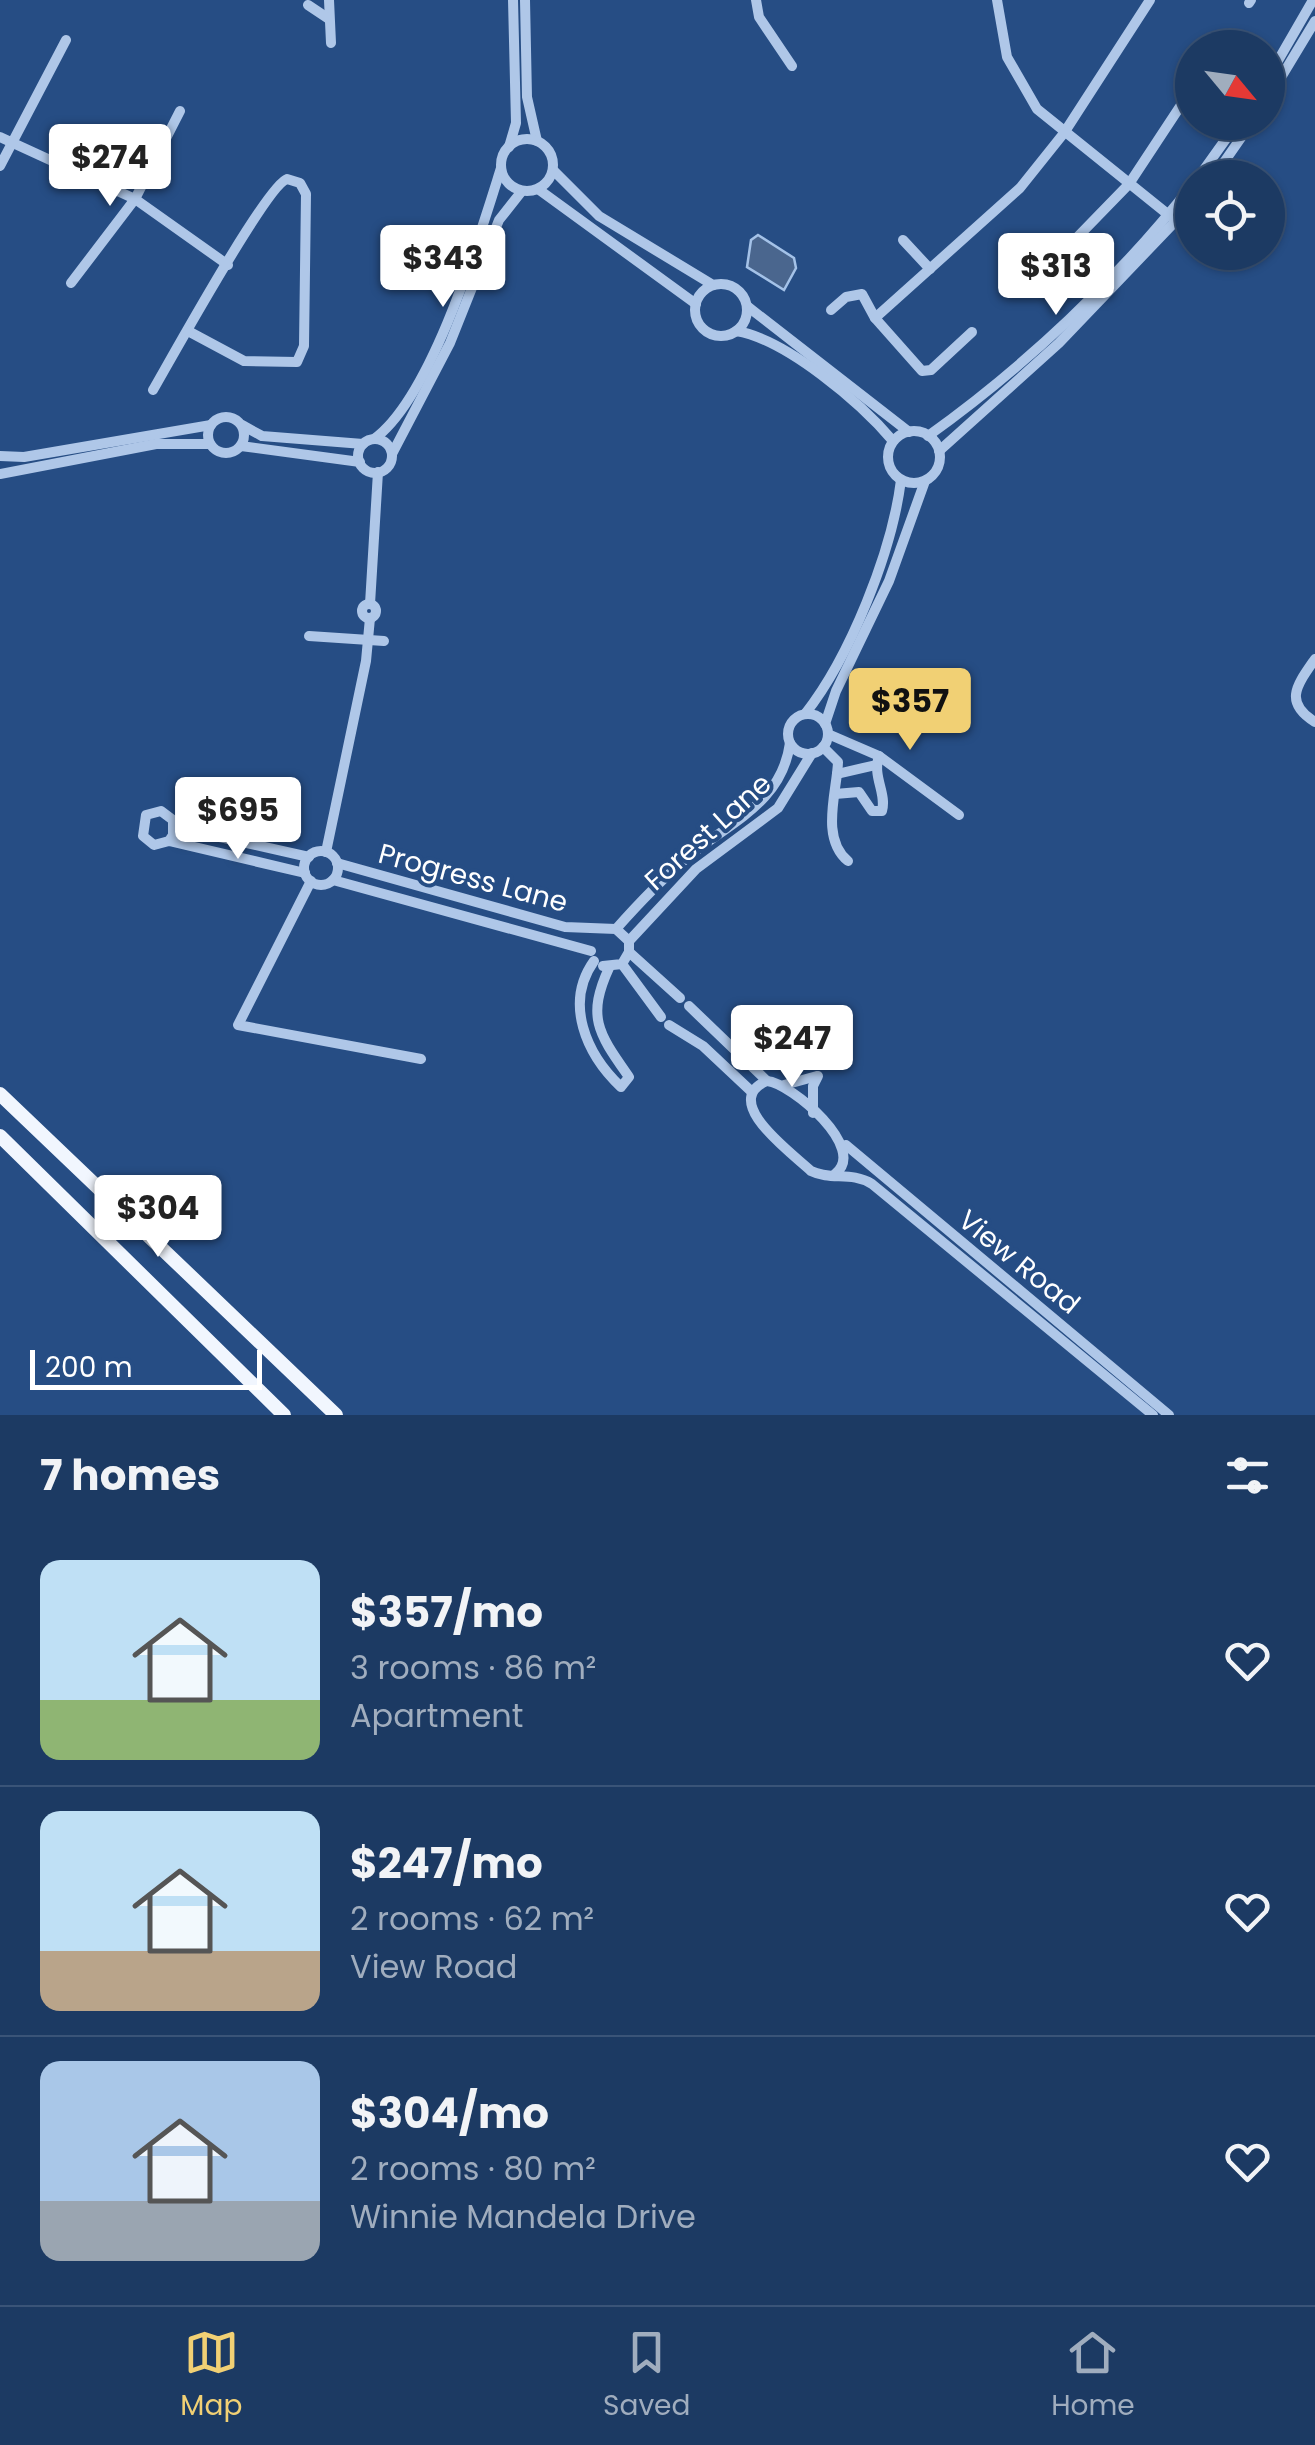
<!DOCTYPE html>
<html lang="en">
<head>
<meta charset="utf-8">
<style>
	:root { --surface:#1c3a63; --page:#29456c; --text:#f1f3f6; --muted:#a0adbe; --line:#3a5478; --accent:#f1d074 }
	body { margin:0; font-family:Poppins,sans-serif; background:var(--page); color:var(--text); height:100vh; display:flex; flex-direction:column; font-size:38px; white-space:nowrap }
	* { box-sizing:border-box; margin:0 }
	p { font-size:32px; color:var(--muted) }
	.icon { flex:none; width:55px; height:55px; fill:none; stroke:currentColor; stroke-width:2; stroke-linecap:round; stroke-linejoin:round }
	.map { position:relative; height:1415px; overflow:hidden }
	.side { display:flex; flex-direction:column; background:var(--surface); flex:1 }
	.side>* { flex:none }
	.needle { width:65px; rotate:119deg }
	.buttons { position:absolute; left:1175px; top:30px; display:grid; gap:20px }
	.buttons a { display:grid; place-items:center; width:110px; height:110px; border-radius:50%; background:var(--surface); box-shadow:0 2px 8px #0004,0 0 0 2px var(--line); font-size:50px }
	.scale { position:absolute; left:30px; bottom:25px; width:232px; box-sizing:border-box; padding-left:10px; border:5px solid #fff; border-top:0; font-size:28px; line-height:35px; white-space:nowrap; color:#fff; -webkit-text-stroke:8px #264d84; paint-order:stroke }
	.price { position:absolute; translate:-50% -85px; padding:0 22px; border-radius:10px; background:#fff; color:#222; font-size:32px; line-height:65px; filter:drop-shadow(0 2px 5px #0008) }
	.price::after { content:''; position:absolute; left:50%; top:60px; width:30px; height:22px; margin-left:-15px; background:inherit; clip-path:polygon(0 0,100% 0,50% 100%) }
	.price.on { background:var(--accent); color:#111 }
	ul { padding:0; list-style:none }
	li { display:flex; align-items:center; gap:30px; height:250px; padding:0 40px }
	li+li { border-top:2px solid var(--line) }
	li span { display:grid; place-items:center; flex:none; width:280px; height:200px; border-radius:20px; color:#555 }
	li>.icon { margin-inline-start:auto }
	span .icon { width:120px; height:120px; fill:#fffc; stroke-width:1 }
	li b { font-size:42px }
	h2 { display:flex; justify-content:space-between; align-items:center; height:120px; padding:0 40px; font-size:42px }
	.menu { display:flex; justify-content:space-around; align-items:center; height:140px; border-top:2px solid var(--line); background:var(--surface); font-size:28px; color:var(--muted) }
	.menu a { display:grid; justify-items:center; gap:5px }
	.menu .on { color:var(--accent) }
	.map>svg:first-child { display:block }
	.water { fill:#4a668e; stroke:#a4c2e8; stroke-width:2.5 }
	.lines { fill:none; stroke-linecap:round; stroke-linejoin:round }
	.minor { stroke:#afc7e8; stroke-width:10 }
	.major { stroke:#f1f6fe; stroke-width:14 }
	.labels { text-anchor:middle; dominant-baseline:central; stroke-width:8; stroke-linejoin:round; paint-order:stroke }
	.street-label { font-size:28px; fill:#fff; stroke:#264d84 }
</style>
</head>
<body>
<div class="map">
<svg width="1315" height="1415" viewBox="0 0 1315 1415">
	<rect width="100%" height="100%" fill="#264d84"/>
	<path class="water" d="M758,235l36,23 2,10 -12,22 -37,-23 4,-27z"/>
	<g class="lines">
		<g class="minor">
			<path d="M329,0l2,43"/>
			<path d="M525,0l2,97 10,44"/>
			<path d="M756,0l3,17 33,49"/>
			<path d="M997,0l10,57 30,52 133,107"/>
			<path d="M1249,3l2,-3"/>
			<path d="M308,5l21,14"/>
			<path d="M1268,78l45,-78"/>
			<path d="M1268,99l47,-78"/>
			<path d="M0,137l135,62 93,66"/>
			<circle cx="527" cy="165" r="26"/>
			<path d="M509,147l7,-24 -3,-123"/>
			<path d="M0,166l66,-126"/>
			<path d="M553,170l46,46 114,69"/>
			<path d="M1198,178l40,-56"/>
			<path d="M1213,178l39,-56"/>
			<path d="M538,189l158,115"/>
			<path d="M903,240l27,29"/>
			<path d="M1048,261l12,-6 69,-71 56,-85"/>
			<path d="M71,283l64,-84 45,-88"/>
			<circle cx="721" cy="310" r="26"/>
			<path d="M747,306l162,126"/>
			<path d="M831,310l15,-13 16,-3 13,24 47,53 9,-1 41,-38"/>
			<path d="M875,318l145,-130 44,-55 86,-133"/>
			<path d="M736,331c50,8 125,72 157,110"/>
			<path d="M153,390c18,-31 114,-205 134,-211l13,4 6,11 -2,152 -7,16 -53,-1 -56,-30"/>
			<circle cx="226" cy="435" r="18"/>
			<path d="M242,425l20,11 101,8"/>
			<circle cx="914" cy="457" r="26"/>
			<path d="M928,436c98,-70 191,-158 264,-251"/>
			<path d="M374,439c58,-42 105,-201 127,-271"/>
			<circle cx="375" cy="456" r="17"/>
			<path d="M241,446l119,16"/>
			<path d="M939,451l120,-108 133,-139"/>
			<path d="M392,454l58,-111 49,-123 23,-29"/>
			<path d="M0,456l24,1 187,-32"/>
			<path d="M0,474l156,-30h54"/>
			<path d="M370,604l8,-132"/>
			<circle cx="369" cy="611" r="7"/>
			<path d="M309,636l75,5"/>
			<path d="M1315,659c-18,26 -32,43 0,63"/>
			<path d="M805,714c45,-57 87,-162 96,-234"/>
			<circle cx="808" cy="734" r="20"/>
			<path d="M825,724l11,-33 53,-110 36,-100"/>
			<path d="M828,734l51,22 80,59"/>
			<path d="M823,747l15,15c-1,30 -18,76 10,99"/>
			<path d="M837,774l39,-9"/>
			<path d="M835,794l24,-2 13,19h10c5,-18 -10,-34 -3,-55"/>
			<path d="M175,827l134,30"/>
			<path d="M169,841l4,-6v-15l-12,-9 -15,4 -3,21 11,9 15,-4 136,32"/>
			<circle cx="321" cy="868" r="17"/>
			<path d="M326,852l40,-191 4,-43"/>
			<path d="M337,863l228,64 51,2 13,12v11l51,46"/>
			<path d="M333,880l258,71"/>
			<path d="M311,881l-73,144 183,34"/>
			<path d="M616,929c23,-26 46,-50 73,-73 41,-34 93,-53 101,-113"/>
			<path d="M629,941l67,-72 82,-61 34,-55"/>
			<path d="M594,961c-30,42 -8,93 27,126l8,-10c-30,-43 -43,-59 -20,-109"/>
			<path d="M622,964l39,53"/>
			<path d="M603,966l19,-2 7,-12"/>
			<path d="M689,1006l78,75"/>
			<path d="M669,1025l34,21 49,46"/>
			<path d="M784,1085l33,-9"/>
			<path d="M813,1113v-27l5,-10"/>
			<path d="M846,1145l323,270"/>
			<path d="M835,1174c34,-25 -44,-91 -68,-93 -48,20 25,72 44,90 20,10 40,0 61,13l281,231"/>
		</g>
		<g class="major">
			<path d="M0,1094l336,321"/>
			<path d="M0,1136l284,279"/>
		</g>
	</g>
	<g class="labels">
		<g class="street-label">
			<text transform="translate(708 832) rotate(-42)">Forest Lane</text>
			<text transform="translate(473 878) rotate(15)">Progress Lane</text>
			<text transform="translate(1019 1262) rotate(39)">View Road</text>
		</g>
	</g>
</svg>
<div class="buttons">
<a><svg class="needle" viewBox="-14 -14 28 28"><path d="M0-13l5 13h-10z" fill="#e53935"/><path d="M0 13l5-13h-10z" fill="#a0adbe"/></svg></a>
<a><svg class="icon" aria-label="locate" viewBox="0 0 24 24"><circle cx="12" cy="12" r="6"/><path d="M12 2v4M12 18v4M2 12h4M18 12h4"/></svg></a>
</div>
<div class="scale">200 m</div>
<b class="price" style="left:110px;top:209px">$274</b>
<b class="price" style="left:443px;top:310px">$343</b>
<b class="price" style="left:1056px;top:318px">$313</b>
<b class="price on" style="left:910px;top:753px">$357</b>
<b class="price" style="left:238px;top:862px">$695</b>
<b class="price" style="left:792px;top:1090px">$247</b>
<b class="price" style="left:158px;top:1260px">$304</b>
</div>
<section class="side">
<h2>7 homes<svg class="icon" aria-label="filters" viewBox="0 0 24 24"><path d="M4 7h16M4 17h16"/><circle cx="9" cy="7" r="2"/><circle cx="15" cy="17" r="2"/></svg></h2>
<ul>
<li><span style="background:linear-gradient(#bfe0f5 70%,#8fb573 0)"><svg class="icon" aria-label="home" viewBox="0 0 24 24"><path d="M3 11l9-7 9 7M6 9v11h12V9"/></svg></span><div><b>$357/mo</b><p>3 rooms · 86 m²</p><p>Apartment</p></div><svg class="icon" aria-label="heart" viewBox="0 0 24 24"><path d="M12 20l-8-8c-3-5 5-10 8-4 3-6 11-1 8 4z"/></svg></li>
<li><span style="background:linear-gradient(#bfe0f5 70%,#b9a48a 0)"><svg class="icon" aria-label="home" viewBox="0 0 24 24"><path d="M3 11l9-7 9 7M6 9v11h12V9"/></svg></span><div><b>$247/mo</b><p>2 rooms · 62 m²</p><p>View Road</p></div><svg class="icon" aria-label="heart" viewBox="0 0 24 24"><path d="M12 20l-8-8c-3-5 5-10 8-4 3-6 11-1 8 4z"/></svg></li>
<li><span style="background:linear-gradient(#a9c7e8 70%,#9aa5b1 0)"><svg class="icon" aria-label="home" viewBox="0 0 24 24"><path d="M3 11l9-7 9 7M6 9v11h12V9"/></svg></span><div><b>$304/mo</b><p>2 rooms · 80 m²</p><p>Winnie Mandela Drive</p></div><svg class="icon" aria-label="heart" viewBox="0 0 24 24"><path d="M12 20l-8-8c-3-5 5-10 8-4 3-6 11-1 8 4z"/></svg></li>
</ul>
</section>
<nav class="menu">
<a class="on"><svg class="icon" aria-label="map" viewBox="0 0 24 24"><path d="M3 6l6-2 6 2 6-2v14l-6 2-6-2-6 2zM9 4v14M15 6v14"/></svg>Map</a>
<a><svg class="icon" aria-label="saved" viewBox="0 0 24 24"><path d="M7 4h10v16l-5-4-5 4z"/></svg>Saved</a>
<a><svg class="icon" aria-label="home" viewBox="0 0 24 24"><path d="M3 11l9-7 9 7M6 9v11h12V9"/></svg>Home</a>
</nav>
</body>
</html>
